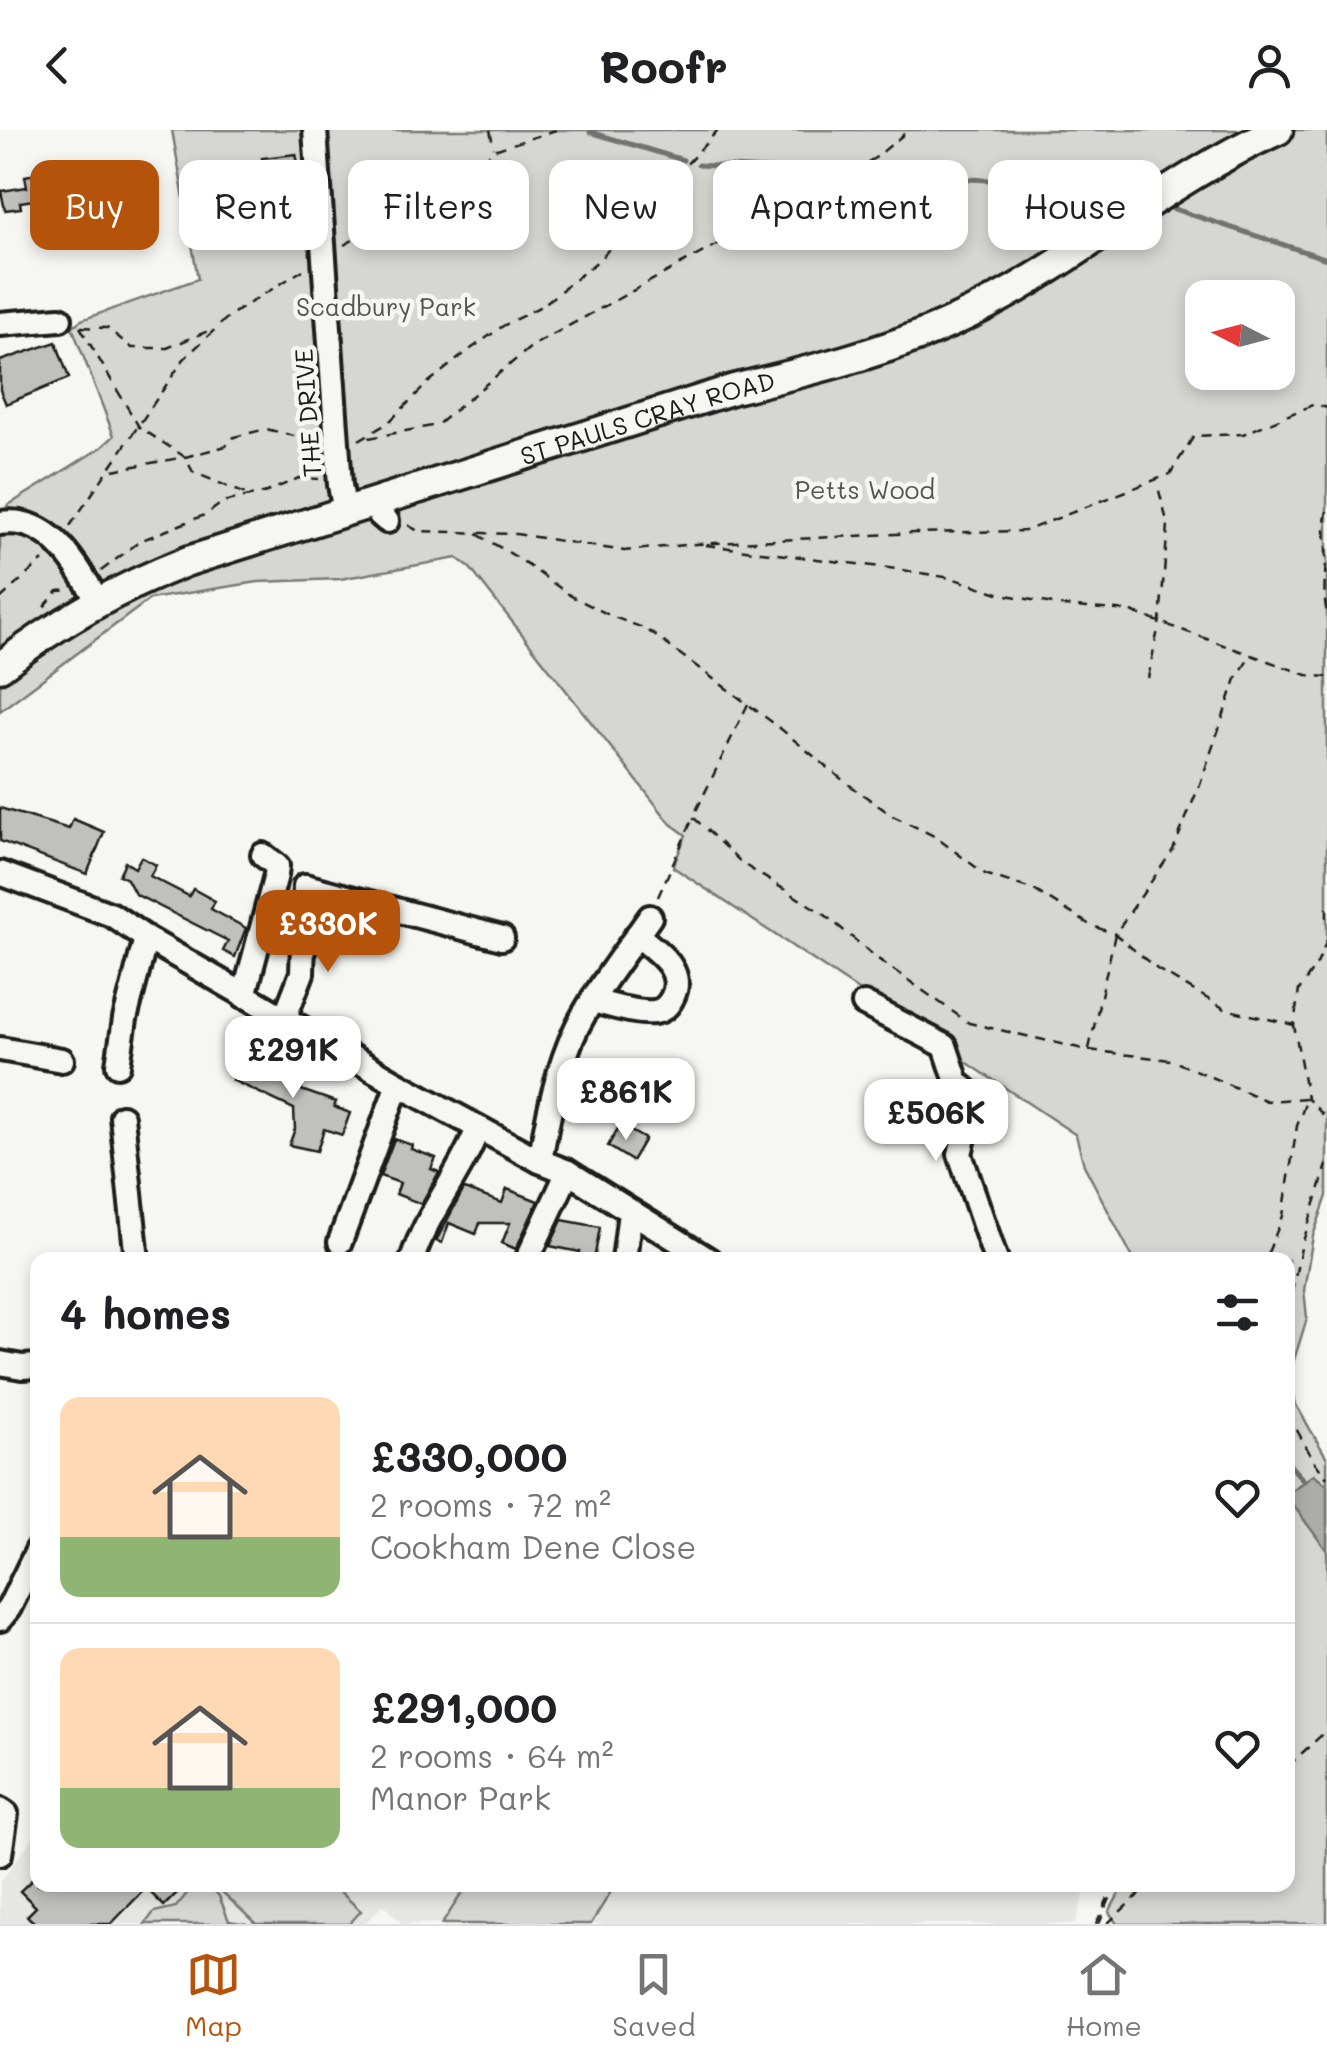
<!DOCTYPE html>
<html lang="en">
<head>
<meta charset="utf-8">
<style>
	:root { --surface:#fff; --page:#f2f2f2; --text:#202124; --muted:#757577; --line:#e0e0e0; --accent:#b45309 }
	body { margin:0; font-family:Mali,sans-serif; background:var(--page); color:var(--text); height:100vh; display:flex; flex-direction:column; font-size:38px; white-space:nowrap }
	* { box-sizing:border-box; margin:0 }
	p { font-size:32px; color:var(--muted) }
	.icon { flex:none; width:55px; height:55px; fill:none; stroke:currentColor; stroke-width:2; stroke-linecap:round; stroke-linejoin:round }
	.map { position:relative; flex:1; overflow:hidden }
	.side { position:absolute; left:30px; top:1122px; width:1265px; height:640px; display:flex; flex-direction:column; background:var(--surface); border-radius:20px; box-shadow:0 5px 15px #0003 }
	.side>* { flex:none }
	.top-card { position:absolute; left:30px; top:30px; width:1268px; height:90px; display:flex; gap:20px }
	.needle { width:65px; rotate:276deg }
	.buttons { position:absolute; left:1185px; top:150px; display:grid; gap:20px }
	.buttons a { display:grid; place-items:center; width:110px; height:110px; border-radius:20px; background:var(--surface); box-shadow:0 5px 15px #0003; font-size:50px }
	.price { position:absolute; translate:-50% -85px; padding:0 22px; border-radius:20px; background:#fff; color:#222; font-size:32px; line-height:65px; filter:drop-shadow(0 2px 5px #0008) }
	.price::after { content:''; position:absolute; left:50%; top:60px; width:30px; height:22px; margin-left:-15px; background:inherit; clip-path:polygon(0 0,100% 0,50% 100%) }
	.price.selected { background:var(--accent); color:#fff }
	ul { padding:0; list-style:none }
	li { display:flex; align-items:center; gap:30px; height:250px; padding:0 30px }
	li+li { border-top:2px solid var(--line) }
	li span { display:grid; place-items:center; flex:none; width:280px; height:200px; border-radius:20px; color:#555 }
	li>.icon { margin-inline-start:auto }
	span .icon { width:120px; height:120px; fill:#fffc; stroke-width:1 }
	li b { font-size:42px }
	h2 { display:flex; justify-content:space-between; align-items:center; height:120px; padding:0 30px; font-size:42px }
	.pill { padding:0 35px; border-radius:20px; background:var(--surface); box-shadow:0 5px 15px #0003; font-size:35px; line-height:90px }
	.pill.selected { background:var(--accent); color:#fff }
	header { display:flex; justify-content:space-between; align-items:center; height:130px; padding:0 30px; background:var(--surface); font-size:45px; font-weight:700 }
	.tabs { display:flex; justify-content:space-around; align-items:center; height:140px; border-top:2px solid var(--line); background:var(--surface); font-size:28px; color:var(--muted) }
	.tabs a { display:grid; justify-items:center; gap:5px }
	.tabs .selected { color:var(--accent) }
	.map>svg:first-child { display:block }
	.built { fill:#e6e6e2 }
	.green { fill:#d6d6d2; stroke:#797977; stroke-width:2.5; fill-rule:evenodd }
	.water { fill:#acaca9; stroke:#727271; stroke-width:2.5 }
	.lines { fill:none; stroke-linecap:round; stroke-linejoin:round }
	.stream { stroke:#727271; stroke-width:5 }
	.building { fill:#c0c0bd; stroke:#1c1c1c; stroke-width:2.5 }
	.minor-casing { stroke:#1c1c1c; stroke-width:30 }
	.major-casing { stroke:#1c1c1c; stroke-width:35 }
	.path { stroke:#1c1c1c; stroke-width:2.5; stroke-dasharray:10 8; stroke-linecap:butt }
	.minor { stroke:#f6f6f2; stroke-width:22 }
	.major { stroke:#f6f6f2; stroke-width:28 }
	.labels { text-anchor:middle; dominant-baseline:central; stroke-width:9; stroke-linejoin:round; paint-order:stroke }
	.park-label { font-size:25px; fill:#545453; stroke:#f6f6f2 }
	.street-label { font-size:25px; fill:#1c1c1c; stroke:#f6f6f2 }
</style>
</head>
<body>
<header><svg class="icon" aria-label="back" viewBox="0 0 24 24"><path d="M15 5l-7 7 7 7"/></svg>Roofr<svg class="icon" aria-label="person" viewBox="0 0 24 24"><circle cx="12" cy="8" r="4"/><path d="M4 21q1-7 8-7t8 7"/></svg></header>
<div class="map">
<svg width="1327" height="1794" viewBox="0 0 1327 1794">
	<rect width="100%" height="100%" fill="#f6f6f2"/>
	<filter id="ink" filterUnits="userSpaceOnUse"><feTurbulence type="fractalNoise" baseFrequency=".01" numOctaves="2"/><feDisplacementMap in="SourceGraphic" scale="20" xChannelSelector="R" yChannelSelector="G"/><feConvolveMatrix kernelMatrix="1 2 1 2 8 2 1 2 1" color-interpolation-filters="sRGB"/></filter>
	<g filter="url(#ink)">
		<path class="built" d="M37,1702l1,53h1049l-12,39h-672l-20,-19 -19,19h-364v-42z"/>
		<g class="green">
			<path d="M172,0h1155v1066l-14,40 -9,54 3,28 -17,55 6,32 31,53v466h-210l-8,-12 15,-27h164v-625h-154l-50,-95 -8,-30 -403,-268 13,-32 -15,-11 -201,-256 -13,-10 -117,21 -82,3 -108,17 -150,112v-176l15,-13 -8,-16 95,-59 12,-11 -42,-109 9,-7 117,-41zM1202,168h76v74h-76z"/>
			<path d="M194,1755h15l10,11 10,25 18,3h-102l9,-12 22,-5z"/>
			<path d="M215,1755h118l28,26 -12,13h-93z"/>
			<path d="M467,1755h148l-24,39h-149z"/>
		</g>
		<path class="water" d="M1314,1344l13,11v66l-39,-53v-5z"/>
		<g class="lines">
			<g class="stream">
				<path d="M590,2l93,28"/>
				<path d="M698,35l140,8"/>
				<path d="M857,44l286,13"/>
				<path d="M1162,75l165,54"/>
				<path d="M1288,1333l16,18"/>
			</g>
		</g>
		<g class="building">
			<path d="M296,24l3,14 -10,19h-25l-2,-29z"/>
			<path d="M41,43l2,10 36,-5 1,12 13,-3 7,48 -60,8 -2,-15 35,-6 -4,-27 -49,7 1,6 -16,2 -4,-19 26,-4 -2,-11z"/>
			<path d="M56,212l13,36 -63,26 -6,-14v-29z"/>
			<path d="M0,678l69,21 4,-10 31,13 -17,42 -87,-33z"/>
			<path d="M141,727l15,8 -6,11 39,20 4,-7 22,12 -4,8 35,19 -11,29 -12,-6 5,-10 -93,-47 -8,-15 -8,-4 6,-13 10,6z"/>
			<path d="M243,922l29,11 -2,5 34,14 -3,8 35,12 -2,5 16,6 -8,22 -18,-6 -7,22 -28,-6 6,-16 -1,-20 -62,-29z"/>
			<path d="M620,995l25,14 -13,22 -24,-15z"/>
			<path d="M394,1009l18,6 -1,4 25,9 -5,11 8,3 -18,32 -25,-10 4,-11 -20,-7z"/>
			<path d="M464,1059l38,14 5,-14 31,12 -22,48 -14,-6 8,-20h-30l-4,11 -27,-11 -7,20 -6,-2z"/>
			<path d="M562,1090l38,7 -6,33h-16l2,-8 -30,-6z"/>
			<path d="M38,1744v11h147l-21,21 -18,-18 -35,36h-75l-9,-8 9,-9 -16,-16z"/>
		</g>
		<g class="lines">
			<g class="minor-casing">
				<g id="minor">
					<path d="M315,0l25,355 5,27"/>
					<path d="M0,194l60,-5"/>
					<path d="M377,373l3,12 7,6"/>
					<path d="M0,393c51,-8 76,42 98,78"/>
					<path d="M0,743l112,42 34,23 252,146 142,77 28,11 141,88"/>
					<path d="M244,866l32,-121 1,-9 -14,-11"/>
					<path d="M592,871c19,4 43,13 62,11 9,-1 14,-6 18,-14 15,-28 -16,-47 -35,-63"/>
					<path d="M864,874l81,42 12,36 25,22 -15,21 -7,29 36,106"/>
					<path d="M284,889l18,-46 3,-87 197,52"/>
					<path d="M0,919l62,11"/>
					<path d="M118,935l7,-46 21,-81"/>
					<path d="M122,987l15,143"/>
					<path d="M540,1031c8,-46 17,-92 37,-134 20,-39 48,-74 73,-110"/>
					<path d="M340,1112l58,-158"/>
					<path d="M412,1130c15,-48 49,-86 66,-132"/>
					<path d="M527,1130l41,-88"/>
					<path d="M624,1130l6,-48"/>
					<path d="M0,1233l22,4 16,-1"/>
					<path d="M0,1489l9,-11 29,-59"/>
					<path d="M0,1680l6,4 -6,40"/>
				</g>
			</g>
			<g class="major-casing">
				<g id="major">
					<path id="s1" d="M0,537c58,-45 120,-80 188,-106l546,-172c75,-18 150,-36 220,-68 114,-52 209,-140 324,-191"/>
				</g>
			</g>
			<g class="path">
				<path d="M490,0l4,18"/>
				<path d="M344,115l118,-67 32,-28 62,-20"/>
				<path d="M80,197l59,100 46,30 8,15 55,23"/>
				<path d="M81,197l26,1 25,20h35l46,-19"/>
				<path d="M369,308l68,-13 95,-79 343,-188 34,-28"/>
				<path d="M359,310l29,-17 42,-42 38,-30 35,-25 40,-21 56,-45 119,-130"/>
				<path d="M113,340l72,-13 41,-11 8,-9 32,-8 32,8 18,-1"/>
				<path d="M1327,381c-4,15 -1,27 -1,42 0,22 -4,38 1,60"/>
				<path d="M408,395l10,6 98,3 108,17 72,-7 218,-11 111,-2 145,-57 24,-38 49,-2 72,-30 12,4"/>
				<path d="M70,396l114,-167 45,-43 74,-46"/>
				<path d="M477,404l41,24 53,38 40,20 35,13 130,96 68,56 49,35 41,20 51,38 49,16 56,35 25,9 42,35 68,40 69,16"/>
				<path d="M706,415l190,24 55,9 51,16 61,12 66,5 178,64 20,2"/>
				<path d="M101,441l39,-30 67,-27 16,-12 44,-10 32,-14 20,1"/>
				<path d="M0,469l43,-39"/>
				<path d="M44,477l14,-16 11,-1"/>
				<path d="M1148,548l12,-58 8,-95 -11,-42"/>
				<path d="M748,574l-55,113 50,47 81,50 54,45 91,64 119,27 83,10 96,41 40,-3 -10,28 -14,90 -18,44"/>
				<path d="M658,767l35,-79"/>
				<path d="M1327,778v16"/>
				<path d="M1327,810l-10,24 -18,26 -5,35 13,73 20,21"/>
				<path d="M1089,919l26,-115 58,-84 27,-66 36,-105 13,-21"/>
				<path d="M1288,1181l13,-63 26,-83"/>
				<path d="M1288,1284l26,47 13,17"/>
				<path d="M1288,1636l39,-36"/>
				<path d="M1096,1794l18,-39"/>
				<path d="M1099,1794l12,-28"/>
				<path d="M1107,1794l42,-39"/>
			</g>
			<use href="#minor" class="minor"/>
			<use href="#major" class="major"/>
		</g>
	</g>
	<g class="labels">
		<g class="park-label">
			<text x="386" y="176">Scadbury Park</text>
			<text x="865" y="359">Petts Wood</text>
		</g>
		<g class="street-label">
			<text transform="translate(307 283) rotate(-94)">THE DRIVE</text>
			<text stroke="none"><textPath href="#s1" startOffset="698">ST PAULS CRAY ROAD</textPath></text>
		</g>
	</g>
</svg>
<div class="buttons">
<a><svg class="needle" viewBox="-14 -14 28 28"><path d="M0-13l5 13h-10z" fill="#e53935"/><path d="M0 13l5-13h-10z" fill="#757577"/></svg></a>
</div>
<b class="price selected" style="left:328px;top:845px">£330K</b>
<b class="price" style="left:293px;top:971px">£291K</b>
<b class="price" style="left:626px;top:1013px">£861K</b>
<b class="price" style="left:936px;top:1034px">£506K</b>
<div class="top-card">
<a class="pill selected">Buy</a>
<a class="pill">Rent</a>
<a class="pill">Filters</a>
<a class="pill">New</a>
<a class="pill">Apartment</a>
<a class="pill">House</a>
</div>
<section class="side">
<h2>4 homes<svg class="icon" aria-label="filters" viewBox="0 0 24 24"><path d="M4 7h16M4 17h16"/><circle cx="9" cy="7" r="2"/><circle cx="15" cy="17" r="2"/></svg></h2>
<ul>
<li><span style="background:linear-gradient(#ffd9b3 70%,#8fb573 0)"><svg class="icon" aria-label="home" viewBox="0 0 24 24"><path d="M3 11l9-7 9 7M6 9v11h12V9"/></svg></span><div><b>£330,000</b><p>2 rooms · 72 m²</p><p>Cookham Dene Close</p></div><svg class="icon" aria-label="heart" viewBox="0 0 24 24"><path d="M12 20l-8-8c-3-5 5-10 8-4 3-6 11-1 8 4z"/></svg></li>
<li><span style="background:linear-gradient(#ffd9b3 70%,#8fb573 0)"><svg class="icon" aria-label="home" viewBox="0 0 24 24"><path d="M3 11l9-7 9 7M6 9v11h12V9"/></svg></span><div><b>£291,000</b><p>2 rooms · 64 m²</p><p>Manor Park</p></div><svg class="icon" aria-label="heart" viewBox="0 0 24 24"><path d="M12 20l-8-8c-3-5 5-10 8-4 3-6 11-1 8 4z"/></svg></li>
</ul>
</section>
</div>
<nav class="tabs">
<a class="selected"><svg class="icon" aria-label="map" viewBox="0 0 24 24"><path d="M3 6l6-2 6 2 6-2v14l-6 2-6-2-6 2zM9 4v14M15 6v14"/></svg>Map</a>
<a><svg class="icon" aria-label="saved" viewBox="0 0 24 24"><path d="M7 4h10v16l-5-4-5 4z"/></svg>Saved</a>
<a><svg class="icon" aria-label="home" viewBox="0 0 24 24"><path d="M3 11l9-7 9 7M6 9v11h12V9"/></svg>Home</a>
</nav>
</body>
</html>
